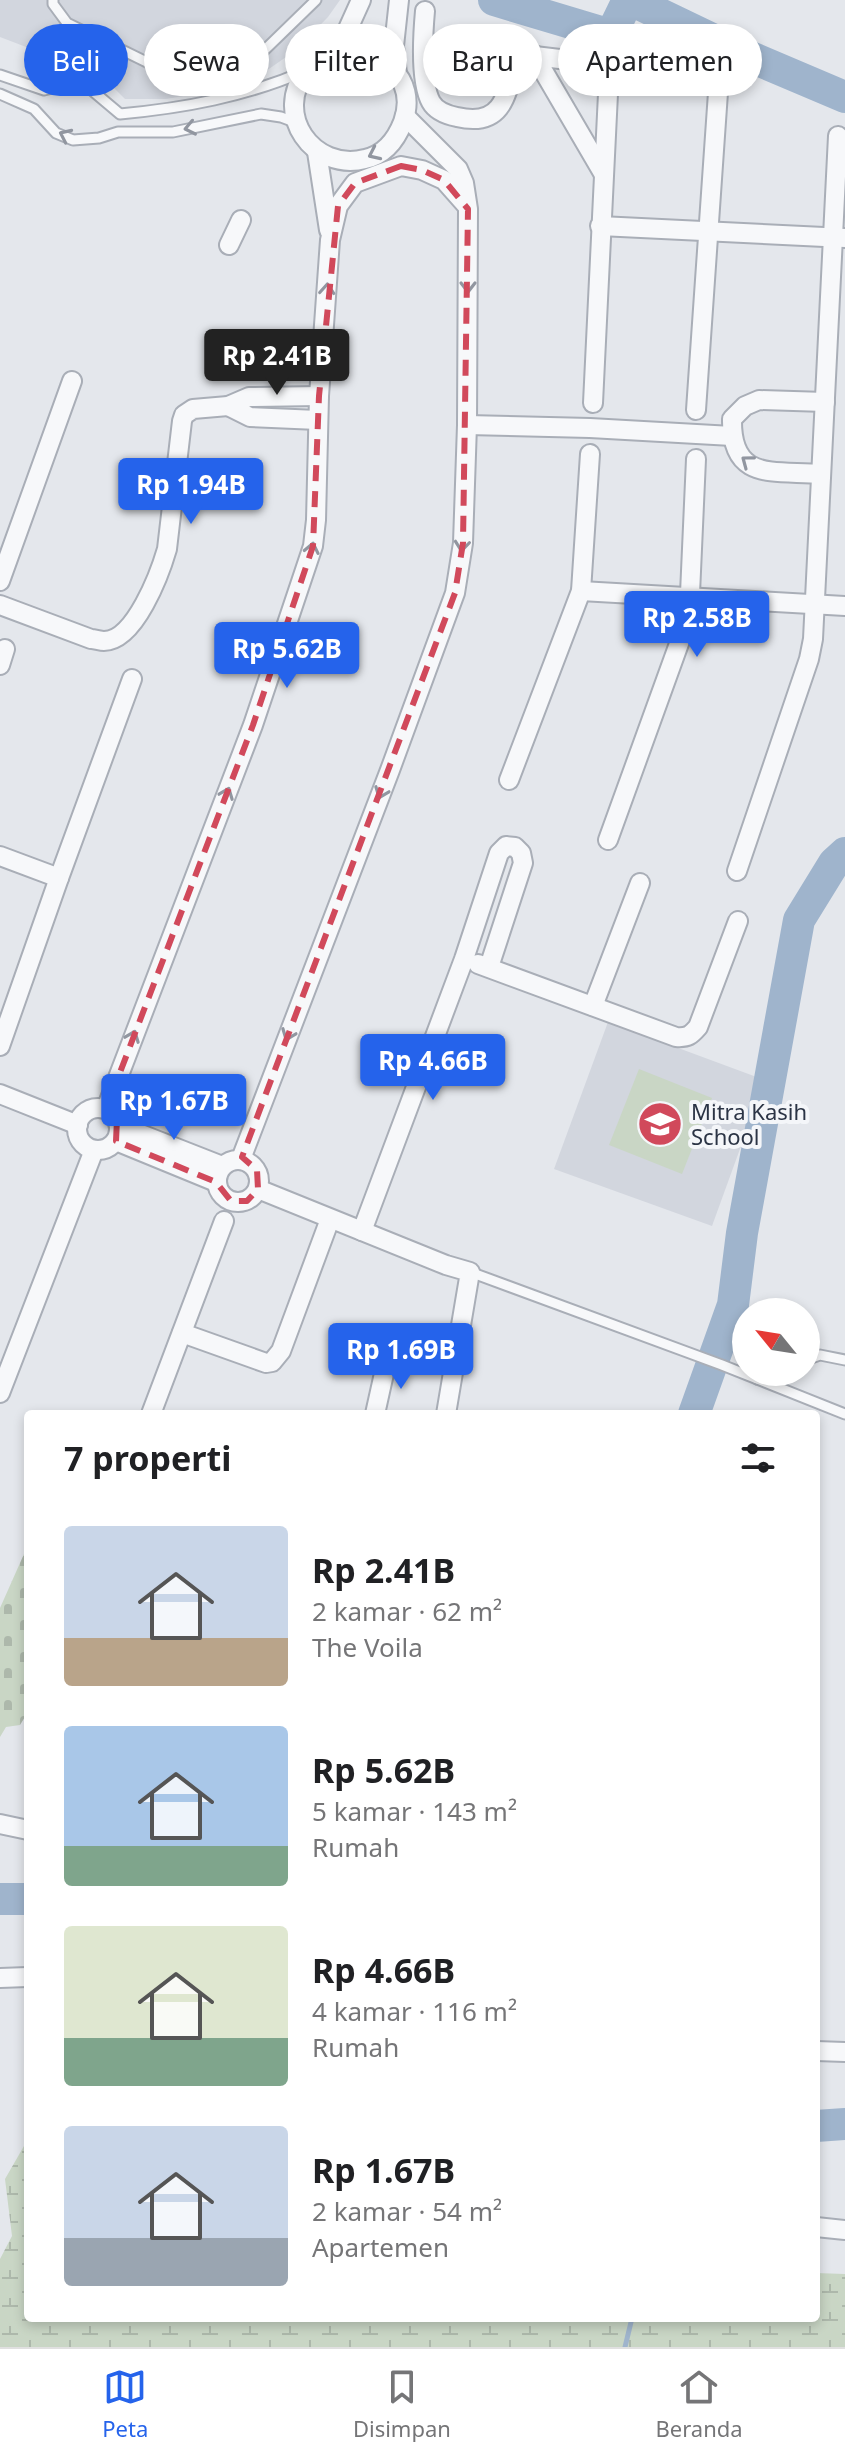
<!DOCTYPE html>
<html lang="id">
<head>
<meta charset="utf-8">
<style>
	:root { --surface:#fff; --page:#f6f6f6; --text:#202124; --muted:#757577; --line:#e0e0e0; --accent:#2563eb }
	body { margin:0; font-family:"Noto Sans",sans-serif; background:var(--page); color:var(--text); height:100vh; display:flex; flex-direction:column; font-size:30px; white-space:nowrap }
	* { box-sizing:border-box; margin:0 }
	p { font-size:26px; color:var(--muted) }
	.icon { flex:none; width:44px; height:44px; fill:none; stroke:currentColor; stroke-width:2; stroke-linecap:round; stroke-linejoin:round }
	.map { position:relative; flex:1; overflow:hidden }
	.side { position:absolute; left:24px; top:1410px; width:796px; height:912px; display:flex; flex-direction:column; background:var(--surface); border-radius:8px; box-shadow:0 4px 12px #0003 }
	.side>* { flex:none }
	.hud { position:absolute; left:24px; top:24px; width:798px; height:72px; display:flex; gap:16px }
	.needle { width:52px; rotate:300deg }
	.controls { position:absolute; left:732px; top:1298px; display:grid; gap:16px }
	.controls a { display:grid; place-items:center; width:88px; height:88px; border-radius:50%; background:var(--surface); box-shadow:0 4px 12px #0003; font-size:40px }
	.price { position:absolute; translate:-50% -68px; padding:0 18px; border-radius:8px; background:var(--accent); color:#fff; font-size:26px; line-height:52px; filter:drop-shadow(0 2px 4px #0008) }
	.price::after { content:''; position:absolute; left:50%; top:48px; width:24px; height:18px; margin-left:-12px; background:inherit; clip-path:polygon(0 0,100% 0,50% 100%) }
	.price.selected { background:#222; color:#fff }
	ul { padding:0; list-style:none }
	li { display:flex; align-items:center; gap:24px; height:200px; padding:0 40px }
	li span { display:grid; place-items:center; flex:none; width:224px; height:160px; border-radius:8px; color:#555 }
	li>.icon { margin-inline-start:auto }
	span .icon { width:96px; height:96px; fill:#fffc; stroke-width:1 }
	li b { font-size:34px }
	h2 { display:flex; justify-content:space-between; align-items:center; height:96px; padding:0 40px; font-size:34px }
	.pill { padding:0 28px; border-radius:36px; background:var(--surface); box-shadow:0 4px 12px #0003; font-size:28px; line-height:72px }
	.pill.selected { background:var(--accent); color:#fff }
	.tab-bar { display:flex; justify-content:space-around; align-items:center; height:112px; border-top:2px solid var(--line); background:var(--surface); font-size:22px; color:var(--muted) }
	.tab-bar a { display:grid; justify-items:center; gap:4px }
	.tab-bar .selected { color:var(--accent) }
	.map>svg:first-child { display:block }
	.built { fill:#d2d6de }
	.green { fill:#c9d6c5 }
	.wetland { fill:url(#wetland-marsh) }
	.cemetery { fill:url(#cemetery-stones) }
	.lines { fill:none; stroke-linecap:round; stroke-linejoin:round }
	.stream { stroke:#9fb4cc; stroke-width:5 }
	.river { stroke:#9fb4cc; stroke-width:32 }
	.service-casing { stroke:#a9aeb7; stroke-width:13 }
	.minor-casing { stroke:#a9aeb7; stroke-width:22 }
	.service { stroke:#f7f8fa; stroke-width:9 }
	.minor { stroke:#f7f8fa; stroke-width:18 }
	.oneway { stroke:#9196a0 }
	.marked { fill:none; stroke:#d1495b; stroke-width:6; stroke-dasharray:16 10; stroke-linejoin:round }
	.labels { text-anchor:middle; dominant-baseline:central; stroke-width:8; stroke-linejoin:round; paint-order:stroke }
	.poi-label { font-size:22px; fill:#2b3445; stroke:#f4f6f9; text-anchor:start }
</style>
</head>
<body>
<div class="map">
<svg width="845" height="2347" viewBox="0 0 845 2347">
	<defs>
		<pattern id="wetland-marsh" width="20" height="14" patternUnits="userSpaceOnUse" patternTransform="scale(2)"><rect width="20" height="14" fill="#c9d6c5"/><path d="M1 5h8M5 5V1M11 12h8M15 12V8" fill="none" stroke="#adb8ab"/></pattern>
		<pattern id="cemetery-stones" width="16" height="16" patternUnits="userSpaceOnUse" patternTransform="scale(2)"><rect width="16" height="16" fill="#c9d6c5"/><path d="M2 7V4a2 2 0 0 1 4 0v3zM10 15v-3a2 2 0 0 1 4 0v3z" fill="#adb8ab"/></pattern>
	</defs>
	<rect width="100%" height="100%" fill="#e4e7ec"/>
	<g class="built">
		<path d="M0,0h340l-12,17 -32,33 -30,21 -30,16 -70,12h-41l-23,-23 -102,-39z"/>
		<path d="M608,1022l157,58 -53,146 -158,-57z"/>
	</g>
	<path class="green" d="M639,1069l73,29 -30,76 -73,-29z"/>
	<path class="wetland" d="M28,2139v179h788v-45l29,1v73h-845v-88l12,-23 -7,-57z"/>
	<path class="cemetery" d="M28,1545v167l-8,13 -14,2 -6,10v-129z"/>
	<g class="lines">
		<path class="stream" d="M625,2347l7,-29"/>
		<g class="river">
			<path d="M494,0l117,35 15,-31 7,-3 108,52 104,44"/>
			<path d="M694,1414l39,-109 9,-72 57,-313 35,-57 11,-10"/>
			<path d="M0,1899h28"/>
			<path d="M816,2126l29,-2"/>
		</g>
		<g class="service-casing">
			<g id="service">
				<path d="M53,0v4l14,19 106,52 21,1 51,-7 71,-69"/>
				<path d="M0,75l44,15 21,-5 23,2 32,27c64,-6 125,-17 185,-43"/>
				<path d="M0,94l34,15 22,24 17,7 26,-2 19,-6h55l88,-18 20,3 16,6"/>
				<path d="M470,1272l252,93 123,49"/>
				<path d="M806,1360l14,-5 25,5"/>
				<path d="M757,1379l18,-7"/>
			</g>
		</g>
		<g class="minor-casing">
			<g id="minor">
				<path d="M425,11c-2,22 -5,71 6,91 5,9 16,13 26,15 46,11 50,-22 58,-58l3,-5 83,10 6,4 2,5 -16,330"/>
				<path d="M338,51c41,-4 81,27 65,71 -7,18 -19,33 -38,37 -52,13 -93,-45 -58,-89 9,-10 20,-14 31,-19l23,-51"/>
				<path d="M534,55l69,118"/>
				<path d="M397,74l-3,-28 5,-46"/>
				<path d="M317,152l12,78"/>
				<path d="M600,226l245,12"/>
				<path d="M229,245l12,-25"/>
				<path d="M228,406l22,11 68,3"/>
				<path d="M696,410l23,-332"/>
				<path d="M467,425l123,3 142,8"/>
				<path d="M821,474c-48,-4 -90,8 -89,-55l13,-13 14,-6 66,2"/>
				<path d="M0,581l72,-200"/>
				<path d="M581,591l264,15"/>
				<path d="M0,605l91,34c4,0 9,2 13,2 31,0 56,-68 63,-92l15,-128 2,-6 9,-6 35,-3 21,-9 70,-1"/>
				<path d="M0,665l5,-16"/>
				<path d="M509,780l72,-189 9,-137"/>
				<path d="M608,840l81,-224 7,-157"/>
				<path d="M0,856l59,22"/>
				<path d="M737,871l72,-212 4,-20 25,-503"/>
				<path d="M478,964l198,73c12,1 15,-2 22,-10l40,-106"/>
				<path d="M593,1006l47,-123"/>
				<path d="M0,1046l59,-168 73,-199"/>
				<path d="M0,1094l78,31"/>
				<circle cx="98" cy="1129" r="21"/>
				<path d="M106,1109l147,-384 60,-179 3,-26 3,-124 11,-156 8,-34 17,-23 46,-17 21,4 22,10 23,26"/>
				<path d="M120,1126l102,40"/>
				<path d="M116,1141l100,41"/>
				<path d="M241,1159l149,-389 65,-177 8,-50 4,-118 1,-216 -4,-26 -6,-14 -53,-53"/>
				<circle cx="238" cy="1181" r="21"/>
				<path d="M258,1189l188,76 24,7 -24,142"/>
				<path d="M362,1231l102,-272 35,-106 7,-7 9,1 6,6 2,10 -34,104"/>
				<path d="M182,1333l84,30 6,-1 9,-11 49,-132"/>
				<path d="M0,1393l94,-243"/>
				<path d="M151,1414l73,-193"/>
				<path d="M375,1414l12,-54"/>
				<path d="M0,1824l28,6"/>
				<path d="M0,1978l28,-1"/>
				<path d="M816,2051l29,1"/>
				<path d="M816,2227l29,3"/>
			</g>
		</g>
		<use href="#service" class="service"/>
		<use href="#minor" class="minor"/>
	</g>
	<defs><path id="oneway-chevron" d="M-2-3.5L2.5 0L-2 3.5" fill="none" stroke-width="1.6" stroke-linecap="round" stroke-linejoin="round" transform="scale(2)"/></defs>
	<g class="oneway">
		<use href="#oneway-chevron" transform="translate(190 128) rotate(168)"/>
		<use href="#oneway-chevron" transform="translate(65 135) rotate(-155)"/>
		<use href="#oneway-chevron" transform="translate(374 154) rotate(155)"/>
		<use href="#oneway-chevron" transform="translate(468 287) rotate(90)"/>
		<use href="#oneway-chevron" transform="translate(327 289) rotate(-86)"/>
		<use href="#oneway-chevron" transform="translate(747 461) rotate(-143)"/>
		<use href="#oneway-chevron" transform="translate(462 546) rotate(96)"/>
		<use href="#oneway-chevron" transform="translate(312 548) rotate(-78)"/>
		<use href="#oneway-chevron" transform="translate(227 793) rotate(-69)"/>
		<use href="#oneway-chevron" transform="translate(381 793) rotate(111)"/>
		<use href="#oneway-chevron" transform="translate(288 1035) rotate(111)"/>
		<use href="#oneway-chevron" transform="translate(133 1036) rotate(-69)"/>
	</g>
	<path class="marked" d="M401,166l21,4 22,10 24,29 -5,334 -8,50 -213,564 15,13 1,19 -11,12h-16l-15,-19 -100,-41 1,-22 -11,-10 147,-384 60,-179 6,-150 19,-190 17,-23z"/>
	<defs>
		<g id="school-disc" transform="scale(2.3)"><circle r="9.5" fill="#d1495b" stroke="#f4f6f9"/><path d="M0-5L7-2L0 1L-7-2ZM-4 1L0 2.5L4 1V4Q0 6-4 4Z" fill="#fff"/></g>
	</defs>
	<g fill-rule="evenodd">
		<use href="#school-disc" x="660" y="1124"/>
	</g>
	<g class="labels">
		<g class="poi-label">
			<text x="691" y="1111">Mitra Kasih<tspan x="691" dy="25">School</tspan></text>
		</g>
	</g>
</svg>
<div class="controls">
<a><svg class="needle" viewBox="-14 -14 28 28"><path d="M0-13l5 13h-10z" fill="#e53935"/><path d="M0 13l5-13h-10z" fill="#757577"/></svg></a>
</div>
<b class="price selected" style="left:277px;top:397px">Rp 2.41B</b>
<b class="price" style="left:191px;top:526px">Rp 1.94B</b>
<b class="price" style="left:697px;top:659px">Rp 2.58B</b>
<b class="price" style="left:287px;top:690px">Rp 5.62B</b>
<b class="price" style="left:433px;top:1102px">Rp 4.66B</b>
<b class="price" style="left:174px;top:1142px">Rp 1.67B</b>
<b class="price" style="left:401px;top:1391px">Rp 1.69B</b>
<div class="hud">
<a class="pill selected">Beli</a>
<a class="pill">Sewa</a>
<a class="pill">Filter</a>
<a class="pill">Baru</a>
<a class="pill">Apartemen</a>
</div>
<section class="side">
<h2>7 properti<svg class="icon" aria-label="filters" viewBox="0 0 24 24"><path d="M4 7h16M4 17h16"/><circle cx="9" cy="7" r="2"/><circle cx="15" cy="17" r="2"/></svg></h2>
<ul>
<li><span style="background:linear-gradient(#c9d6e8 70%,#b9a48a 0)"><svg class="icon" aria-label="home" viewBox="0 0 24 24"><path d="M3 11l9-7 9 7M6 9v11h12V9"/></svg></span><div><b>Rp 2.41B</b><p>2 kamar · 62 m²</p><p>The Voila</p></div></li>
<li><span style="background:linear-gradient(#a9c7e8 75%,#7fa58c 0)"><svg class="icon" aria-label="home" viewBox="0 0 24 24"><path d="M3 11l9-7 9 7M6 9v11h12V9"/></svg></span><div><b>Rp 5.62B</b><p>5 kamar · 143 m²</p><p>Rumah</p></div></li>
<li><span style="background:linear-gradient(#dfe7d0 70%,#7fa58c 0)"><svg class="icon" aria-label="home" viewBox="0 0 24 24"><path d="M3 11l9-7 9 7M6 9v11h12V9"/></svg></span><div><b>Rp 4.66B</b><p>4 kamar · 116 m²</p><p>Rumah</p></div></li>
<li><span style="background:linear-gradient(#c9d6e8 70%,#9aa5b1 0)"><svg class="icon" aria-label="home" viewBox="0 0 24 24"><path d="M3 11l9-7 9 7M6 9v11h12V9"/></svg></span><div><b>Rp 1.67B</b><p>2 kamar · 54 m²</p><p>Apartemen</p></div></li>
</ul>
</section>
</div>
<nav class="tab-bar">
<a class="selected"><svg class="icon" aria-label="map" viewBox="0 0 24 24"><path d="M3 6l6-2 6 2 6-2v14l-6 2-6-2-6 2zM9 4v14M15 6v14"/></svg>Peta</a>
<a><svg class="icon" aria-label="saved" viewBox="0 0 24 24"><path d="M7 4h10v16l-5-4-5 4z"/></svg>Disimpan</a>
<a><svg class="icon" aria-label="home" viewBox="0 0 24 24"><path d="M3 11l9-7 9 7M6 9v11h12V9"/></svg>Beranda</a>
</nav>
</body>
</html>
